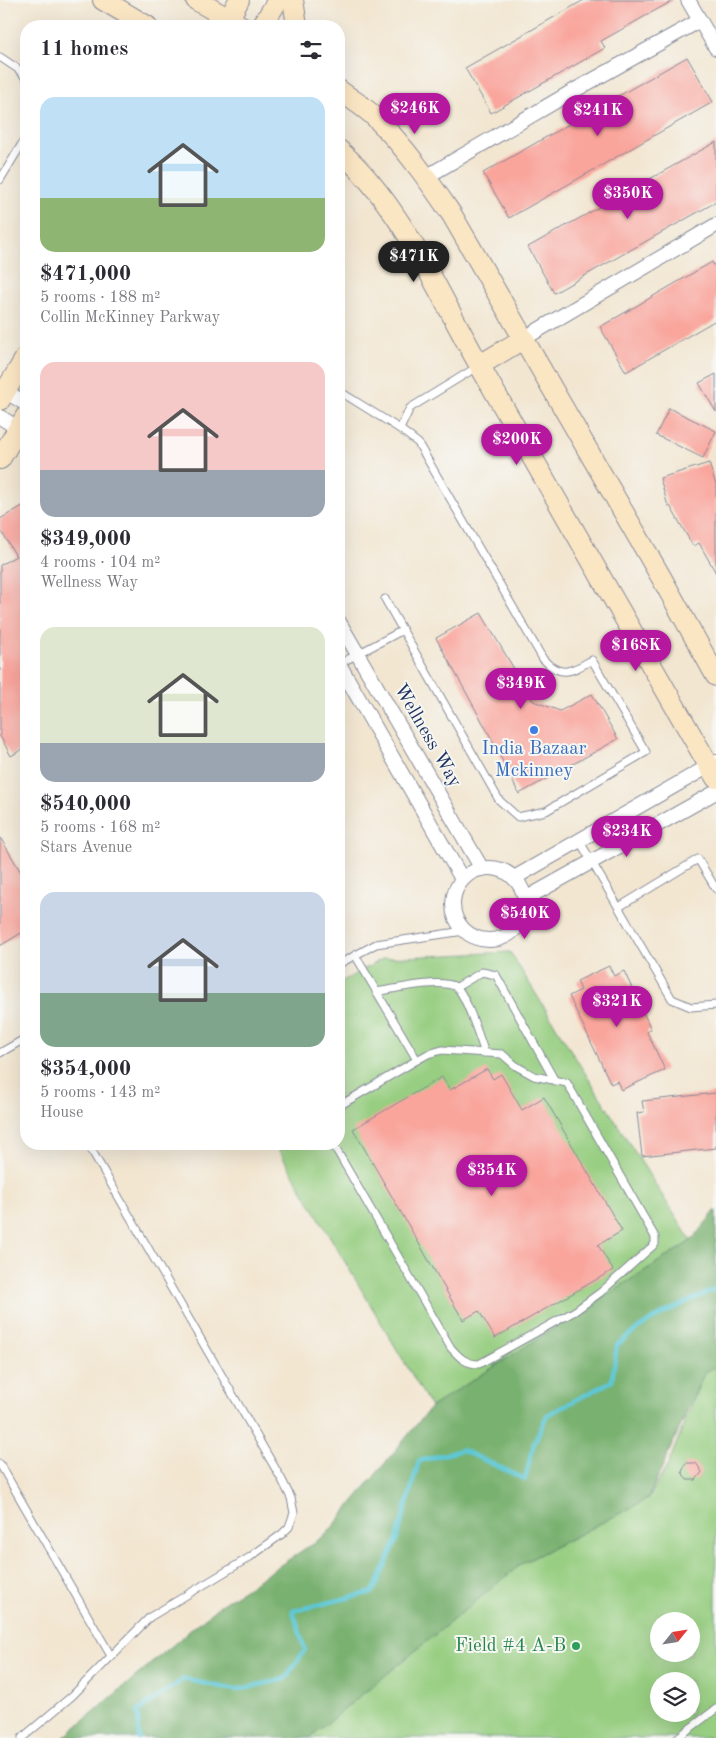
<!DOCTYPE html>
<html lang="en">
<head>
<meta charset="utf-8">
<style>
	:root { --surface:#fff; --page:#f7f7f7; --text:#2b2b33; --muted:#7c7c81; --accent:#b5179e }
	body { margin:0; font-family:"Old Standard TT",serif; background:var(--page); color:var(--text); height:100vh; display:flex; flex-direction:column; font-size:19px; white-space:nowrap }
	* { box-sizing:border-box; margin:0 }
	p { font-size:16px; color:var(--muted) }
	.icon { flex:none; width:28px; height:28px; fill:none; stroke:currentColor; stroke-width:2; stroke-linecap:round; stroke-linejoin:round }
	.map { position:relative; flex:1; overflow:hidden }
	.details { position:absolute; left:20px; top:20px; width:325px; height:1130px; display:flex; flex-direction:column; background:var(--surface); border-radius:20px; box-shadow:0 5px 20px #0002 }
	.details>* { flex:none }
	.needle { width:32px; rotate:60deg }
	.controls { position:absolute; left:650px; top:1612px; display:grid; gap:10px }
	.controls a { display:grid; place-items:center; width:50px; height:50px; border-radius:50%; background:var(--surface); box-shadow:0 5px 20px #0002; font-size:25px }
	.price { position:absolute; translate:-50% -42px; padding:0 11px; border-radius:18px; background:var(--accent); color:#fff; font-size:16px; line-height:32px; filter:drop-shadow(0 1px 2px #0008) }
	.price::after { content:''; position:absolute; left:50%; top:30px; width:15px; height:11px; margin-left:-8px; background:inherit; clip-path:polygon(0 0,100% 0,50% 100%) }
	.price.selected { background:#222; color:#fff }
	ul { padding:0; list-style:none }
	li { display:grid; align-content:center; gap:10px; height:265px; padding:0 20px }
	li span { display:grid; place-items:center; height:155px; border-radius:15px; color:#555 }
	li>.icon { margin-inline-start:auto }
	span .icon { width:90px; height:90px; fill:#fffc; stroke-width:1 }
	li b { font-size:21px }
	h2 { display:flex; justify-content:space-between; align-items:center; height:60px; padding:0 20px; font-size:21px }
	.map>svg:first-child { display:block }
	.green { fill:#97ce81; stroke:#597e70; fill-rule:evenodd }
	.forest { fill:#79b16f; stroke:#4a7066 }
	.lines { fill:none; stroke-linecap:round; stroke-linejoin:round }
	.stream { stroke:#5dc8d7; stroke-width:4.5 }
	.building { fill:#f9a59c }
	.lane-casing { stroke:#868a98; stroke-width:9 }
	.street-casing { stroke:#868a98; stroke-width:16 }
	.secondary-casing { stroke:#868a98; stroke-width:22 }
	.lane { stroke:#fff; stroke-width:7 }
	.street { stroke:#fff; stroke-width:14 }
	.secondary { stroke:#fbe6c4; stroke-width:20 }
	.shop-dot { fill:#3f7fe0; stroke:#f6f6f2; stroke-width:2 }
	.leisure-dot { fill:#2e9e5b; stroke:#f6f6f2; stroke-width:2 }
	.labels { text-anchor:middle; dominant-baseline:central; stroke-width:4; stroke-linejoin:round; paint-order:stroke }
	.street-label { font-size:19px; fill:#1b2f5e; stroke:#f6f6f2 }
	.shop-label { font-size:19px; fill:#366cbe; stroke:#f6f6f2 }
	.leisure-label { font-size:19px; fill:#27864d; stroke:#f6f6f2; text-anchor:end }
</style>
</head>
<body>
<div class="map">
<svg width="716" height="1738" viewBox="0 0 716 1738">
	<rect width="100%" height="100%" fill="#f6f6f2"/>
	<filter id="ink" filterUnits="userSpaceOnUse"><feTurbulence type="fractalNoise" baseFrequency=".02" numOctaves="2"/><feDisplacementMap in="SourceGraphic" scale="10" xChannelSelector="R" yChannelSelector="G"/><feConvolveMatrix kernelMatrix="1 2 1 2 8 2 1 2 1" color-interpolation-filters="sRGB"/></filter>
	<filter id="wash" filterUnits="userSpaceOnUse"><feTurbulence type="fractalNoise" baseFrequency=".0096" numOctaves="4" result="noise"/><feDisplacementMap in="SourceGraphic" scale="20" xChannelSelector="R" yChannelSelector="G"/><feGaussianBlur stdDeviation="1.12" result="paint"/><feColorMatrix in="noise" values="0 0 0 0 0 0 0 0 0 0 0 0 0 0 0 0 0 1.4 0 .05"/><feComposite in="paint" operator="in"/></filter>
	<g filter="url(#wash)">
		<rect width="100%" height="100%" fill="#f2e6d1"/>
		<g class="green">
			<path d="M510,952l70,113 111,176 -260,166 -156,-263h64v-161l45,-25z"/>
			<path d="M716,1366v372h-407l212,-174 127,-65 20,-34 36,-92zM659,1621h32v33h-32zM659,1681h32v33h-32z"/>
		</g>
		<path class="forest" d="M716,1210v156l-12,7 -56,126 -127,65 -212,174h-246l156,-132 108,-72 104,-127 260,-166z"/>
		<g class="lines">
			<path class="stream" d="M139,1738l-1,-27 46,-32 52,11 49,-11 20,-29 -12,-39 80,-19 23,-50 23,-81 43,-11 63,29 9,-36 13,-28 65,-34 5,-36c28,-25 64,-41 99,-56"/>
		</g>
		<g id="blocks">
			<g class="building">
				<path d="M584,0h90l-73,41 4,7 -114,65 -26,-45z"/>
				<path d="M687,57l26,45 -204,116 -26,-45z"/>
				<path d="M716,142v60l-162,91 -26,-46z"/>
				<path d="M712,262l4,7v51l-90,52 -26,-45z"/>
				<path d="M716,374v38l-17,-29z"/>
				<path d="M669,408l47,23 -13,27 -47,-23z"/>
				<path d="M709,463l7,22v88l-17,-30 -6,3 -23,-40h-2l-8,-28z"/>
				<path d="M26,504v243l-15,9 -11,-20v-171l16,-9 -16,-27v-10z"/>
				<path d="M481,613l52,88 27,10 32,-17 26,45 -99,55 -31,-62 -52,-94z"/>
				<path d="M0,837l26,44 -4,3 4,7v39l-26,16z"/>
				<path d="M609,966l5,10 10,-5 27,58 -4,3 18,38 -44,20 -4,-9 -6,3 -42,-88 12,-6 -4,-9z"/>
				<path d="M487,1069l6,10 8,-5 21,36 22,-13 78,134 -24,14 15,25 -118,68 -16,-27 -16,9 -110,-191 89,-52 8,13z"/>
				<path d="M716,1093v55l-74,8 -5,-43 7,-1 -2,-11z"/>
				<path d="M686,1463h10l6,9 -6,8h-9l-5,-8z"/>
			</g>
		</g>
	</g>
	<g filter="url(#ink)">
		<use href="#blocks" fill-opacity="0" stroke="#868a98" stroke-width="1"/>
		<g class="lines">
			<g class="lane-casing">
				<g id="lane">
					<path d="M0,57l18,12 8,9"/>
					<path d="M0,180l26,-43"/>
					<path d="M339,391l61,38 18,14 125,216c18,20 29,12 49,1l54,92 -100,59 -28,6 -19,-17 -114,-201"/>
					<path d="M400,429l10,-21 67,-41"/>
					<path d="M339,664l64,-34"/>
					<path d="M579,840l93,159 19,8 25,-2"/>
					<path d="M619,907l79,-48 18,30"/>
					<path d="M339,964l37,-20 88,-13"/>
					<path d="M457,987l25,-15 14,3 59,106"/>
					<path d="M376,992c19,-3 65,-14 80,-5 10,7 24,53 29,66"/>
					<path d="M0,1053l26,-15"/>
					<path d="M339,1106l78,-46"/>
					<path d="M333,1144l118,204c9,10 15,16 28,16l96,-53 26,-19 54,-48v-7l-88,-154 -33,-7 -18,-10 -14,-12 -60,-4 -14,4 -11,6 -62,-105"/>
					<path d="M0,1464l111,192"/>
					<path d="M22,1738l50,-42 78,-79 100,-60 32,-23 7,-7 5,-14 -3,-15 -9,-18 -194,-336"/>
					<path d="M677,1738l39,-29"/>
				</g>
			</g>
			<g class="street-casing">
				<g id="street">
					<path d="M688,0l28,48"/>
					<path d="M426,177l142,-83 131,-73"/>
					<path d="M523,339l193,-114"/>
					<path d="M5,391l21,13"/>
					<path d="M0,417l26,16"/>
					<path d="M339,622l143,247"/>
					<path d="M339,664l123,215"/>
					<circle cx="489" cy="904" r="36"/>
					<path d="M514,878l202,-116"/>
					<path d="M525,899l191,-107"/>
				</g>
			</g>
			<g class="secondary-casing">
				<g id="secondary">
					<path d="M103,0l44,26"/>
					<path d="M196,0l45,26"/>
					<path d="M293,0l4,26"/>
					<path d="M225,26l14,-26"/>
					<path d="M262,26l16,-26"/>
					<path d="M339,90c12,9 26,17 37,28 29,29 53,63 76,97l209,362 55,99"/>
					<path d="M339,150c63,56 97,139 138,211 80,139 160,278 239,417"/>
					<path d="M480,365l43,-26"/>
					<path d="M0,400l26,-43"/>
					<path d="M0,459l26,-43"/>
				</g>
			</g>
			<use href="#lane" class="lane"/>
			<use href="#street" class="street"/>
			<use href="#secondary" class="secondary"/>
		</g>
	</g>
	<circle class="shop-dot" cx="534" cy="730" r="5"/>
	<circle class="leisure-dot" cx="576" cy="1646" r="5"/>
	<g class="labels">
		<g class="street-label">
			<text transform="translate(427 736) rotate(60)">Wellness Way</text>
		</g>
		<g class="shop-label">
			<text x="534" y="749">India Bazaar<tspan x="534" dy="22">Mckinney</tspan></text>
		</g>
		<g class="leisure-label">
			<text x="566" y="1646">Field #4 A-B</text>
		</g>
	</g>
</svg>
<div class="controls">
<a><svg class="needle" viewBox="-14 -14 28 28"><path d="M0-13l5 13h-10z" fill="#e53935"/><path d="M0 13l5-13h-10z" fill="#7c7c81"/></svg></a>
<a><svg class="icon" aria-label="layers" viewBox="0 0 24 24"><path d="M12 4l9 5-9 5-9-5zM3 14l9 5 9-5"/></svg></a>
</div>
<b class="price" style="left:415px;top:135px">$246K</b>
<b class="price" style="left:598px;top:137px">$241K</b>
<b class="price" style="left:628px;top:220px">$350K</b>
<b class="price selected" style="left:414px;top:283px">$471K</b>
<b class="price" style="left:517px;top:466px">$200K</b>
<b class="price" style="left:636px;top:672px">$168K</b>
<b class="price" style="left:521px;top:710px">$349K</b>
<b class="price" style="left:627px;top:858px">$234K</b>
<b class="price" style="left:525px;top:940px">$540K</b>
<b class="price" style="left:617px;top:1028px">$321K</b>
<b class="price" style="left:492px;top:1197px">$354K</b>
<section class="details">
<h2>11 homes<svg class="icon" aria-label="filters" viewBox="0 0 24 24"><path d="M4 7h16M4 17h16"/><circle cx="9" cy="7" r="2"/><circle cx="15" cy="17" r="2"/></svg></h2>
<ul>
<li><span style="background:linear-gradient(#bfe0f5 65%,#8fb573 0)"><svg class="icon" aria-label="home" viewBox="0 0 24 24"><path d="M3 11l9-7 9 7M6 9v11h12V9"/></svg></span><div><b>$471,000</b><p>5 rooms · 188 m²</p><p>Collin McKinney Parkway</p></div></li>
<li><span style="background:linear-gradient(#f6c9c9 70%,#9aa5b1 0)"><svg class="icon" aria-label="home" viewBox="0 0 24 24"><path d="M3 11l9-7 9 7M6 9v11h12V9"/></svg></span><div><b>$349,000</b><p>4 rooms · 104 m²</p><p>Wellness Way</p></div></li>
<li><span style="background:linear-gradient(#dfe7d0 75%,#9aa5b1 0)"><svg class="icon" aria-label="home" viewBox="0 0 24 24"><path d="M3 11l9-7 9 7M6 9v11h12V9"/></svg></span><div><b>$540,000</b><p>5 rooms · 168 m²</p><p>Stars Avenue</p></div></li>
<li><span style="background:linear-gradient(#c9d6e8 65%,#7fa58c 0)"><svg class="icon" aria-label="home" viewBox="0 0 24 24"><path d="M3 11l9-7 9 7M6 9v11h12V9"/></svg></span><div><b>$354,000</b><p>5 rooms · 143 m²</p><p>House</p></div></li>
</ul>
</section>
</div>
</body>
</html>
